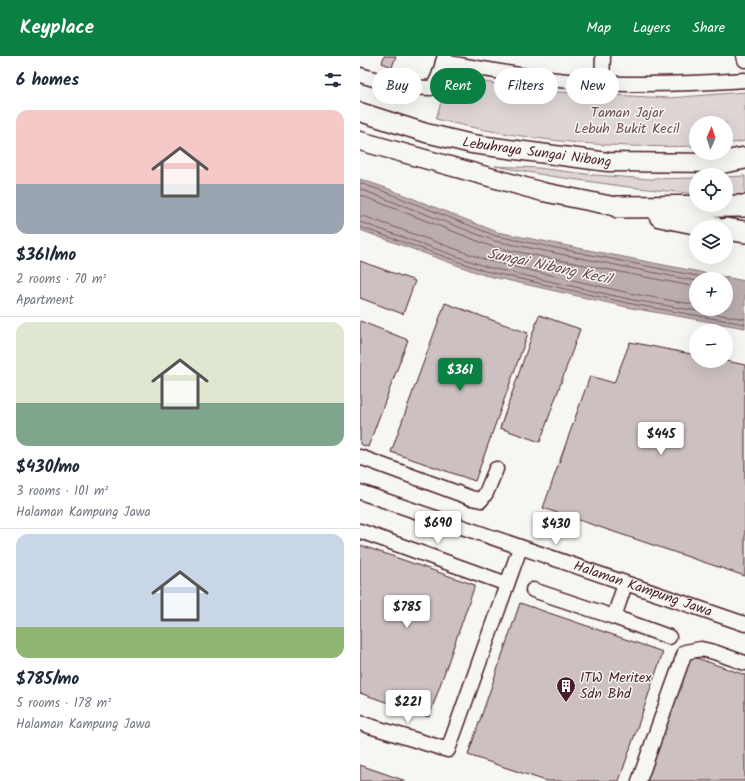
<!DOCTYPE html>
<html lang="en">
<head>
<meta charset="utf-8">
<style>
	:root { --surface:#fff; --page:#f2f2f3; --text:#1f2937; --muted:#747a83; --line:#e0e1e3; --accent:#0b8043 }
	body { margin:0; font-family:Kalam,sans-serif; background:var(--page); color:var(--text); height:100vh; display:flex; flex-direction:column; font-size:15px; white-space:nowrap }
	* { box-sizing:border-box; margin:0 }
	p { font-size:13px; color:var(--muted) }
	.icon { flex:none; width:22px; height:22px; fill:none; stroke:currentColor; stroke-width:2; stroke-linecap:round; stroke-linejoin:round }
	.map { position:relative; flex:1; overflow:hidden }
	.side { display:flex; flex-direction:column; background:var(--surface); width:360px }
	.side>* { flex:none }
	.hud { position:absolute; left:12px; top:12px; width:313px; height:36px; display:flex; gap:8px }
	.needle { width:26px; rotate:3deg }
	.fabs { position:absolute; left:329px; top:60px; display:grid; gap:8px }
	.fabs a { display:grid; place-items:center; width:44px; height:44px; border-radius:50%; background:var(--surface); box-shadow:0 4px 16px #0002; font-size:20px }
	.price { position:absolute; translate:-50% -34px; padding:0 9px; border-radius:4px; background:#fff; color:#222; font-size:13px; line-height:26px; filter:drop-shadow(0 1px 2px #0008) }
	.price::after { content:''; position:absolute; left:50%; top:24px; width:12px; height:9px; margin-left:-6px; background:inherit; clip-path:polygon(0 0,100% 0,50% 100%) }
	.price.on { background:var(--accent); color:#fff }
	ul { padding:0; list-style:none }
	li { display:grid; align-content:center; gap:8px; height:212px; padding:0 16px }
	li+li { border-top:1px solid var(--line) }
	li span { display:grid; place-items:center; height:124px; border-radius:12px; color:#555 }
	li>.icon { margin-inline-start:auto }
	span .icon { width:72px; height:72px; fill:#fffc; stroke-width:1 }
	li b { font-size:17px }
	h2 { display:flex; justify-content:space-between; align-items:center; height:48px; padding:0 16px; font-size:17px }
	.pill { padding:0 14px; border-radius:18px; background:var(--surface); box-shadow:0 4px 16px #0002; font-size:14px; line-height:36px }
	.pill.on { background:var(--accent); color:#fff }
	header { display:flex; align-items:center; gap:24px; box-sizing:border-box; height:56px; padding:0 20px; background:var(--accent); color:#fff }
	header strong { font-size:19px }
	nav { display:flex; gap:22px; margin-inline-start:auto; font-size:14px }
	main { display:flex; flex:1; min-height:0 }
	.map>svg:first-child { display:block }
	.green { fill:#ddd6d5; stroke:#947a80 }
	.water { fill:#bbadae; stroke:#8e747a; fill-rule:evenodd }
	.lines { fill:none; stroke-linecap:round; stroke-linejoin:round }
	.shore { stroke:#77585f; stroke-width:1 }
	.building { fill:#ccc1c0; stroke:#4a1f2b }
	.minor-casing { stroke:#4a1f2b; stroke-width:17 }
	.major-casing { stroke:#4a1f2b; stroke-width:21 }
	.highway-casing { stroke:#4a1f2b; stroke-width:24 }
	.minor { stroke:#f6f6f2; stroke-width:14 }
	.major { stroke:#f6f6f2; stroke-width:18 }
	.highway { stroke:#f6f6f2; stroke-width:21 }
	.labels { text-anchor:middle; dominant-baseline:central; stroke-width:3; stroke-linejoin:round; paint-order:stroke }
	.park-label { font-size:14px; fill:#6f4d56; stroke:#f6f6f2 }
	.street-label { font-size:14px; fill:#4a1f2b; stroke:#f6f6f2 }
	.poi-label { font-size:14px; fill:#4a1f2b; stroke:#f6f6f2; text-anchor:start }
	.water-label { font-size:15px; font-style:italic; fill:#6c4a52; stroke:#f6f6f2 }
</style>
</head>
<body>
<header>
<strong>Keyplace</strong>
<nav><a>Map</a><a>Layers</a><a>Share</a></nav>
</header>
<main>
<section class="side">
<h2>6 homes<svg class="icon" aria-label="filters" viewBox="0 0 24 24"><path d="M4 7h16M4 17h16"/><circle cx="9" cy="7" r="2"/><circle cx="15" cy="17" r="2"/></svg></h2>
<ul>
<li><span style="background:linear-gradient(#f6c9c9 60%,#9aa5b1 0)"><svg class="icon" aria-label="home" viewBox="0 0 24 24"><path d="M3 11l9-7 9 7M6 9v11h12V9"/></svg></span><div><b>$361/mo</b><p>2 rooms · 70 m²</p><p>Apartment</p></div></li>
<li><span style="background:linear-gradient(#dfe7d0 65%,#7fa58c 0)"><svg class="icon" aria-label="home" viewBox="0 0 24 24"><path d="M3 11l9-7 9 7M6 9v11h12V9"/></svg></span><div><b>$430/mo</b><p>3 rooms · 101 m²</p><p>Halaman Kampung Jawa</p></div></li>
<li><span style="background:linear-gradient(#c9d6e8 75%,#8fb573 0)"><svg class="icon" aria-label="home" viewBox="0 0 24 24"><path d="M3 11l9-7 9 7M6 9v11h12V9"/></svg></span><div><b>$785/mo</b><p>5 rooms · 178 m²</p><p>Halaman Kampung Jawa</p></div></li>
</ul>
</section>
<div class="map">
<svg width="385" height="725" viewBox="0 0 385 725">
	<rect width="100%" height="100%" fill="#f6f6f2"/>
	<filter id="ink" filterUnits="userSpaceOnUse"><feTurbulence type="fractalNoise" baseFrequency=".025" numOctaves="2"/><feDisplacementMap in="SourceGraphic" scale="8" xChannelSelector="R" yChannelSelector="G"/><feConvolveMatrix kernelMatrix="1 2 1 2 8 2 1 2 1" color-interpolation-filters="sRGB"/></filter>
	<g filter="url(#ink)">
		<g class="green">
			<path d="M89,19l52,10 57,7 72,4 39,2 76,-6v49l-19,3v-21h-30v23c-86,3 -176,-6 -260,-27z"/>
			<path d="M135,110l43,2 56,7 55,4 47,-1v16l-67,-7 -79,-11z"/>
			<path d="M385,120v20l-19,-1v-18z"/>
		</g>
		<path class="water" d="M0,123l29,10 108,43 248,49v47l-114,-20 -147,-33 -124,-45zM336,223h30v30h-30z"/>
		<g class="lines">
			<g class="shore">
				<path d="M0,127l28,10 108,43 216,43"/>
				<path d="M0,133l135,52 201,40"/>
				<path d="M0,139l133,52 203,40"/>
				<path d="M0,160l6,1 123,44 145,33 62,11"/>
				<path d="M0,166l127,45 146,33 112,19"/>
				<path d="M0,171l125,44 147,33 113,20"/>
			</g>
		</g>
		<g class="building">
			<path d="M24,0h12l-4,11 -10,-4z"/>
			<path d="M0,205l55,20 -12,33 -43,-16z"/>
			<path d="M85,247l83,30 -53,148 -84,-29z"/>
			<path d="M179,259l41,14 -40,113 -40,-14z"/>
			<path d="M0,265l48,19 -40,107 -8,-3z"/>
			<path d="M270,286l66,13v6h30l19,4v211l-202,-68 47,-132 24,7z"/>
			<path d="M0,489l115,40 -46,132 -69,-24z"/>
			<path d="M160,547l143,49 -44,129h-73l-78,-26z"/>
			<path d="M328,599l57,20v106h-104z"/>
			<path d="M0,709l46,16h-46z"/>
		</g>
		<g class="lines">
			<g class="minor-casing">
				<g id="minor">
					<path d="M384,0l1,4"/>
					<path d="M83,6c46,8 92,17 138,20 55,4 109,2 164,-2"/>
					<path d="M0,19l42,12 29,1c9,-6 10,-22 14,-32"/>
					<path d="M242,27l1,-27"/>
					<path d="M0,401l111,41 10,2 5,-7 10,-24"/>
					<path id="s1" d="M0,436l385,132"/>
					<path d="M0,475l147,53"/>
					<path d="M265,528l-11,33 55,20"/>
					<path d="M173,534l81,27"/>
					<path d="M0,667l88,27 72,-202"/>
					<path d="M279,725l46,-129 16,-3 13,3 31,11"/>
				</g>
			</g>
			<g class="major-casing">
				<g id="major">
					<path id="s2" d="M0,56l66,21 46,11 44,6 92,12 111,1"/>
					<path d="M0,85l183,51 75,15"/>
				</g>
			</g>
			<g class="highway-casing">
				<g id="highway">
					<path d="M359,107l26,-5"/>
					<path d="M258,151l127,-1"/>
					<path d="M300,160l54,11"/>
					<path d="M366,173l19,3"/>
				</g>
			</g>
			<use href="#minor" class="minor"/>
			<use href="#major" class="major"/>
			<use href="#highway" class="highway"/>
		</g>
	</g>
	<defs>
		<g id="building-pin" transform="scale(1)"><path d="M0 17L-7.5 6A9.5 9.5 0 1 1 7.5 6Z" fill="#4a1f2b" stroke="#f6f6f2"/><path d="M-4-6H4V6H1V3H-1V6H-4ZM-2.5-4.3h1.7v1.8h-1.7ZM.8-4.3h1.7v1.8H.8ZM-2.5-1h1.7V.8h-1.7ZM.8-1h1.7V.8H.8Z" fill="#fff"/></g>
	</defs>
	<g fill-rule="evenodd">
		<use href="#building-pin" x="206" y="630"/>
	</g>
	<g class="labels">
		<g class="park-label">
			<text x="267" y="57">Taman Jajar<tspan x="267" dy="16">Lebuh Bukit Kecil</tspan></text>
		</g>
		<g class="street-label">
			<text stroke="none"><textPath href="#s2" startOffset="182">Lebuhraya Sungai Nibong</textPath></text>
			<text stroke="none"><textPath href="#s1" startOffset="299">Halaman Kampung Jawa</textPath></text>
		</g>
		<g class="poi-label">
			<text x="220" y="622">ITW Meritex<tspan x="220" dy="16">Sdn Bhd</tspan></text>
		</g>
		<g class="water-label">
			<text transform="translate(189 211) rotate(12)">Sungai Nibong Kecil</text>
		</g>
	</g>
</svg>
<div class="fabs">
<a><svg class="needle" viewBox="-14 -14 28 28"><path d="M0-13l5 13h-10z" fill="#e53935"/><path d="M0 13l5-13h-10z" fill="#747a83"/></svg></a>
<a><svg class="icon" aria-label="locate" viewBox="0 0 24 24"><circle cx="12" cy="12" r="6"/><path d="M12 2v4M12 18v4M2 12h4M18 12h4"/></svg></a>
<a><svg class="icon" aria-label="layers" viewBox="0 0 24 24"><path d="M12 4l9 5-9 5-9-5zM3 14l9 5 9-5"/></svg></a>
<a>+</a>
<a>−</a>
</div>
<b class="price on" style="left:100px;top:336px">$361</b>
<b class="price" style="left:301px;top:400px">$445</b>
<b class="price" style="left:78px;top:489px">$690</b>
<b class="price" style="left:196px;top:490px">$430</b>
<b class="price" style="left:47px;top:573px">$785</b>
<b class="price" style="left:48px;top:668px">$221</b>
<div class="hud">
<a class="pill">Buy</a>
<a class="pill on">Rent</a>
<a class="pill">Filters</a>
<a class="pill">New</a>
</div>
</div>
</main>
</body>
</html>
